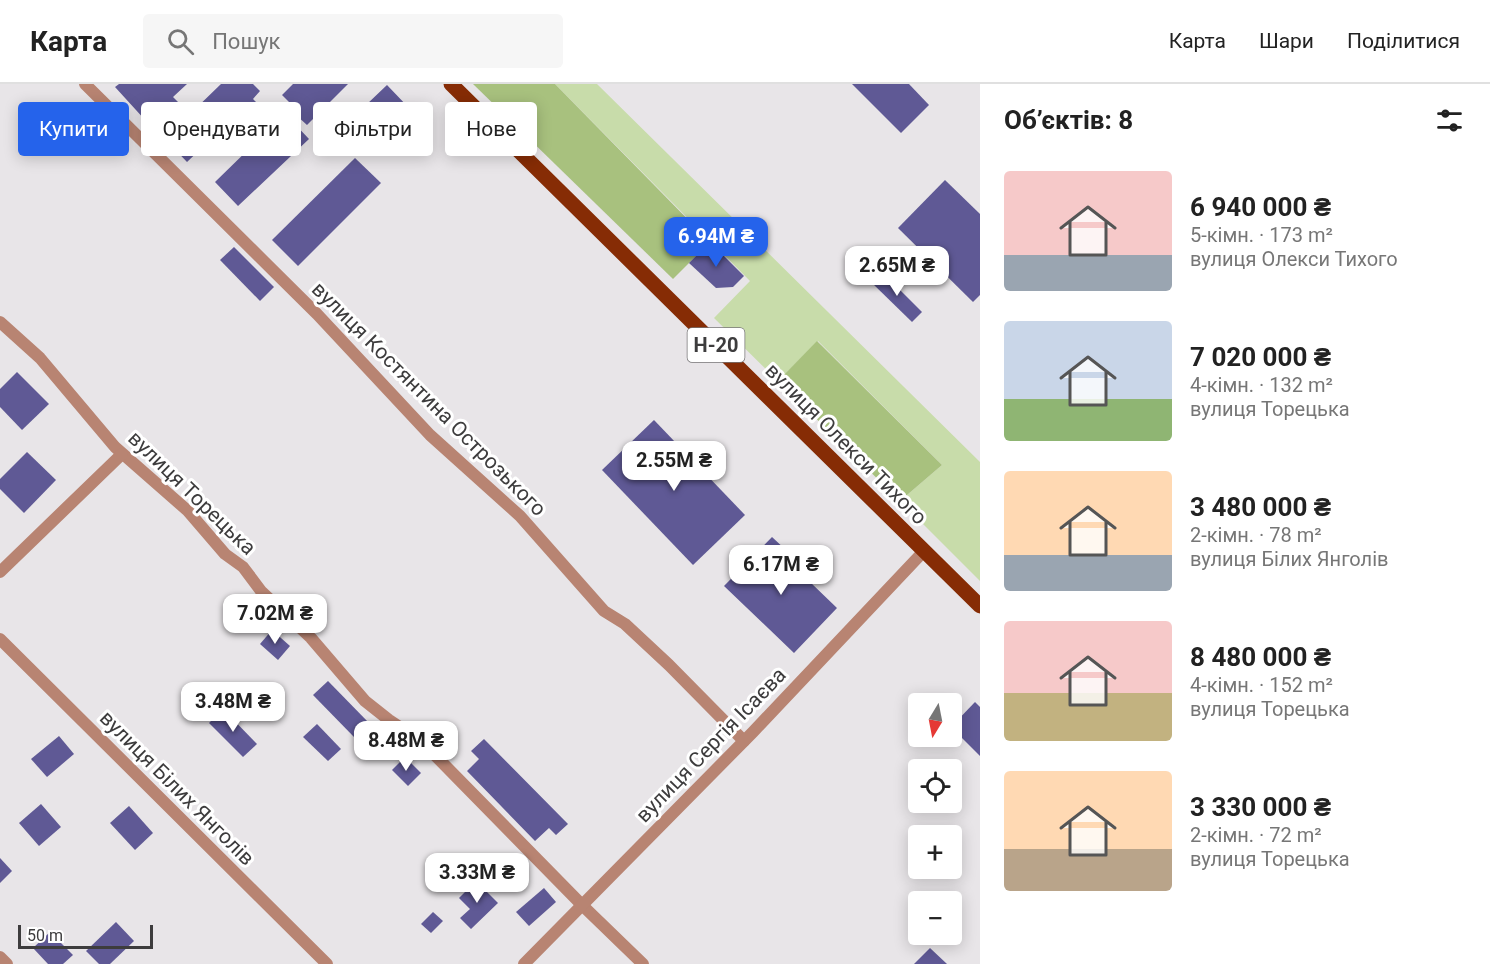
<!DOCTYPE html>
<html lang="uk">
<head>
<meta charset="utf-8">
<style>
	:root { --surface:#fff; --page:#f6f6f6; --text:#222; --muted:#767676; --line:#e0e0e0; --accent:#2563eb }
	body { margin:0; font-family:Roboto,sans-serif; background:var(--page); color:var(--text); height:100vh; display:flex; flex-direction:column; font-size:22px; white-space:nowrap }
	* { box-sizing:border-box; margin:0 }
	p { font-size:20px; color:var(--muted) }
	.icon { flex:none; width:33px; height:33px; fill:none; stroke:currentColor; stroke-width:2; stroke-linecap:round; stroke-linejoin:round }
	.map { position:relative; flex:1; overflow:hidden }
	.sheet { display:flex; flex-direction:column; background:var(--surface); width:510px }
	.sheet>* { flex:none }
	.guide { position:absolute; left:18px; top:18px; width:570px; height:54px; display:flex; gap:12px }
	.needle { width:39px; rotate:190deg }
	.fabs { position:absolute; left:908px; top:609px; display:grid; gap:12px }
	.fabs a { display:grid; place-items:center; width:54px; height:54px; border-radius:6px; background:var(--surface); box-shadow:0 3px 15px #0003; font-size:30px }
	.scale { position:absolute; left:18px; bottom:15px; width:135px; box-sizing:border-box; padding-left:6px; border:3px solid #3d3c3d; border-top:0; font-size:16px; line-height:21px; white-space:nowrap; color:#3d3c3d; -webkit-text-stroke:4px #fff; paint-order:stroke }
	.price { position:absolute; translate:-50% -51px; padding:0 14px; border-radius:12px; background:#fff; color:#222; font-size:20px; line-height:39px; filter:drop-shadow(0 2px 3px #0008) }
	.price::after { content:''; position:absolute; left:50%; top:36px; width:18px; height:14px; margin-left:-9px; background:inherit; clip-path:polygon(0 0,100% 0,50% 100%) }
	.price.current { background:var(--accent); color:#fff }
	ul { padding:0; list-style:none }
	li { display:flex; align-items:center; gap:18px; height:150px; padding:0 24px }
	li span { display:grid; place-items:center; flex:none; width:168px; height:120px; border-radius:6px; color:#555 }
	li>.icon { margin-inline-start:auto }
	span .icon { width:72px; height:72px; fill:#fffc; stroke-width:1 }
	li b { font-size:26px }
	h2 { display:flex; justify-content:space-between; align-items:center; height:72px; padding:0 24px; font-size:26px }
	.tag { padding:0 21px; border-radius:6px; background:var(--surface); box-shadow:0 3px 15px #0003; font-size:21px; line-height:54px }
	.tag.current { background:var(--accent); color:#fff }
	header { display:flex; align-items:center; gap:36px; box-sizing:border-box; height:84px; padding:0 30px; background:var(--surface); border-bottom:2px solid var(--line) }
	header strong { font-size:28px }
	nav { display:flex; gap:33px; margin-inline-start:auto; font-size:21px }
	.search { width:420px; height:54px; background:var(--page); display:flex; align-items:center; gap:15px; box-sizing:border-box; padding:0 21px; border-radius:6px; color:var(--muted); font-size:22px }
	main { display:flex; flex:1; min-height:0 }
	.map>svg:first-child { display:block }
	.green { fill:#c8dcaa }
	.forest { fill:#a8c17e }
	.building { fill:#5f5995 }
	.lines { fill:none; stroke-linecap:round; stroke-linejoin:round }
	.street { stroke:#b88472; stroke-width:12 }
	.primary { stroke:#862c05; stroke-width:15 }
	.labels { text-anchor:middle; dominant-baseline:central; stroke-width:6; stroke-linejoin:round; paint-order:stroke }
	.shield { fill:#fff; stroke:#777677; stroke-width:1.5 }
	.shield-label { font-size:20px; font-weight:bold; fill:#3d3c3d }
	.street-label { font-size:21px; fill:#3d3c3d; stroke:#fff }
</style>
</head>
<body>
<header>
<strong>Карта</strong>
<div class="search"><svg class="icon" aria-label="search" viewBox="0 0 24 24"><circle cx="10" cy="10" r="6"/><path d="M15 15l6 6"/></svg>Пошук</div>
<nav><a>Карта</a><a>Шари</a><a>Поділитися</a></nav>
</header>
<main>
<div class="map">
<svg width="980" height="880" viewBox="0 0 980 880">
	<rect width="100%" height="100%" fill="#e8e5e8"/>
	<path class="green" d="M555,0h42l383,378v119l-80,-80 42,-36 -124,-124 -40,40 -64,-63 36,-37z"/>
	<g class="forest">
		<path d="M473,0h82l155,158 -37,37z"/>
		<path d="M817,257l125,124 -42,36 -122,-120z"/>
	</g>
	<g class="building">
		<path d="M119,0h68l-14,13 17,17 31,-30h32l7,7 -7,8 3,3 -5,6 11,11 -18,18 -15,-15 -42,40 -22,-23 6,-7 -18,-18 -7,7 -31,-34z"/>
		<path d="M293,0h55l-41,41 -11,-10 3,-3 -17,-17z"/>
		<path d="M852,0h57l20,21 -28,28z"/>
		<path d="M387,1l44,46 -20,19 -20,-20 -6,5 -11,-11 6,-5 -14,-14z"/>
		<path d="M292,37l17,18 -71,67 -23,-24 44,-43 7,8z"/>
		<path d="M355,74l26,25 -83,83 -26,-26z"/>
		<path d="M945,96l35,34v81l-7,7 -75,-74z"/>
		<path d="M710,158l34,34 -11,11 -17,1 -27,-25z"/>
		<path d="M234,163l40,40 -14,14 -40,-41z"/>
		<path d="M882,188l40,40 -10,10 -40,-39z"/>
		<path d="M17,288l32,32 -27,26 -22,-23v-18z"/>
		<path d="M654,336l91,95 -52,50 -91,-95z"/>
		<path d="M27,368l29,28 -32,33 -24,-24v-10z"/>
		<path d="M772,453l15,14 -4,5 54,52 -43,45 -70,-67z"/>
		<path d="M272,546l18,16 -12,14 -18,-16z"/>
		<path d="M328,597l41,42 -15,14 -41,-42z"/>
		<path d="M975,618l5,5v49l-29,-29z"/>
		<path d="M223,625l34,35 -14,13 -34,-34z"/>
		<path d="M317,640l24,25 -13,12 -25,-24z"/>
		<path d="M59,652l15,18 -27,23 -16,-18z"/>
		<path d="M484,655l84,85 -12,11 -7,-7 -14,13 -68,-70 12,-12 -8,-8z"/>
		<path d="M405,673l16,16 -13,13 -16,-16z"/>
		<path d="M41,720l20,23 -22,19 -20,-23z"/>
		<path d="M129,722l24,27 -18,17 -25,-27z"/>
		<path d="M0,774l12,13 -12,12z"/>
		<path d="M476,797l22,22 -27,26 -11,-11 10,-9 -11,-11z"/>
		<path d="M544,804l12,14 -27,24 -13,-14z"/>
		<path d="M433,828l10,9 -12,12 -10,-9z"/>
		<path d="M116,838l18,19 -24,23h-11l-13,-13z"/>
		<path d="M50,848l23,23 -10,9h-15l-15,-16z"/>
		<path d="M930,864l17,16h-33z"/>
	</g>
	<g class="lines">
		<g class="street">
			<path d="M85,0l232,230 113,121 90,81 84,95 21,13 44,41 75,76"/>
			<path d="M0,238l40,36 75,89 73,64 37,43 18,13 18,24 50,47 54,63 24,19 33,22 160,163 61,59"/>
			<path d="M0,488l122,-118"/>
			<path d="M0,555l327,325"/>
			<path d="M0,873l7,7"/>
			<path d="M524,880l229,-232 171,-181"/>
		</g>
		<path class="primary" d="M451,0l529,522"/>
	</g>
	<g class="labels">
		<rect class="shield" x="687.5" y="244" width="57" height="34" rx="4.5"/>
		<g class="shield-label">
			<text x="716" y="261">Н-20</text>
		</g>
		<g class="street-label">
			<text transform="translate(429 315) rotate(45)">вулиця Костянтина Острозького</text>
			<text transform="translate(846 360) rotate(45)">вулиця Олекси Тихого</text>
			<text transform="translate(192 409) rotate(44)">вулиця Торецька</text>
			<text transform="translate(711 661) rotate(-46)">вулиця Сергія Ісаєва</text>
			<text transform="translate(177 704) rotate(45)">вулиця Білих Янголів</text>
		</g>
	</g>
</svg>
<div class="fabs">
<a><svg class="needle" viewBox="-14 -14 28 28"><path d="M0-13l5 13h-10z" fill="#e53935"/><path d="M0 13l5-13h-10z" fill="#767676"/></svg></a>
<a><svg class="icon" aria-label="locate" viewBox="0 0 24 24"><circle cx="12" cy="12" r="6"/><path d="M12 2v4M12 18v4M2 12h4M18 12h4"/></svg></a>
<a>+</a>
<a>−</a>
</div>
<div class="scale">50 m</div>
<b class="price current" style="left:716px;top:184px">6.94M ₴</b>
<b class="price" style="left:897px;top:213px">2.65M ₴</b>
<b class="price" style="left:674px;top:408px">2.55M ₴</b>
<b class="price" style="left:781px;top:512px">6.17M ₴</b>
<b class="price" style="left:275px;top:561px">7.02M ₴</b>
<b class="price" style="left:233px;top:649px">3.48M ₴</b>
<b class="price" style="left:406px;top:688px">8.48M ₴</b>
<b class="price" style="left:477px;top:820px">3.33M ₴</b>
<div class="guide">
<a class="tag current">Купити</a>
<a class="tag">Орендувати</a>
<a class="tag">Фільтри</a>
<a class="tag">Нове</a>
</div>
</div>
<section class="sheet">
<h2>Об’єктів: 8<svg class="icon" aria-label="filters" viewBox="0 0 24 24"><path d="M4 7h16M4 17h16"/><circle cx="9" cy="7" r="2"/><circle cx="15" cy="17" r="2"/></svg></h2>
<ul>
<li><span style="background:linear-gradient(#f6c9c9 70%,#9aa5b1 0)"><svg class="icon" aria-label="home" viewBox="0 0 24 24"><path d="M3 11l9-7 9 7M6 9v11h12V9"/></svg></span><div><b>6 940 000 ₴</b><p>5-кімн. · 173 m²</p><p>вулиця Олекси Тихого</p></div></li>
<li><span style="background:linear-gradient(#c9d6e8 65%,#8fb573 0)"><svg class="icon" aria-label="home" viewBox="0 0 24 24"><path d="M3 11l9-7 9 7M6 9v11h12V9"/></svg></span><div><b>7 020 000 ₴</b><p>4-кімн. · 132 m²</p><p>вулиця Торецька</p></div></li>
<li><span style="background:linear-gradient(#ffd9b3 70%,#9aa5b1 0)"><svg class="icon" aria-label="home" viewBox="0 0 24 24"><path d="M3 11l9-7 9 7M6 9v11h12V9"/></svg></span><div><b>3 480 000 ₴</b><p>2-кімн. · 78 m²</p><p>вулиця Білих Янголів</p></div></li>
<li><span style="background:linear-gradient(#f6c9c9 60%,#c2b280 0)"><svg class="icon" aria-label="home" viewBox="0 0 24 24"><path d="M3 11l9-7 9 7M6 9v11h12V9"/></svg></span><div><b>8 480 000 ₴</b><p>4-кімн. · 152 m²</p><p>вулиця Торецька</p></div></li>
<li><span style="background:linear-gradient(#ffd9b3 65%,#b9a48a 0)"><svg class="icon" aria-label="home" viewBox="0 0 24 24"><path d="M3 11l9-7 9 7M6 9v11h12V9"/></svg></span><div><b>3 330 000 ₴</b><p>2-кімн. · 72 m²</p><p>вулиця Торецька</p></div></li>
</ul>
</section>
</main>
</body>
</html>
